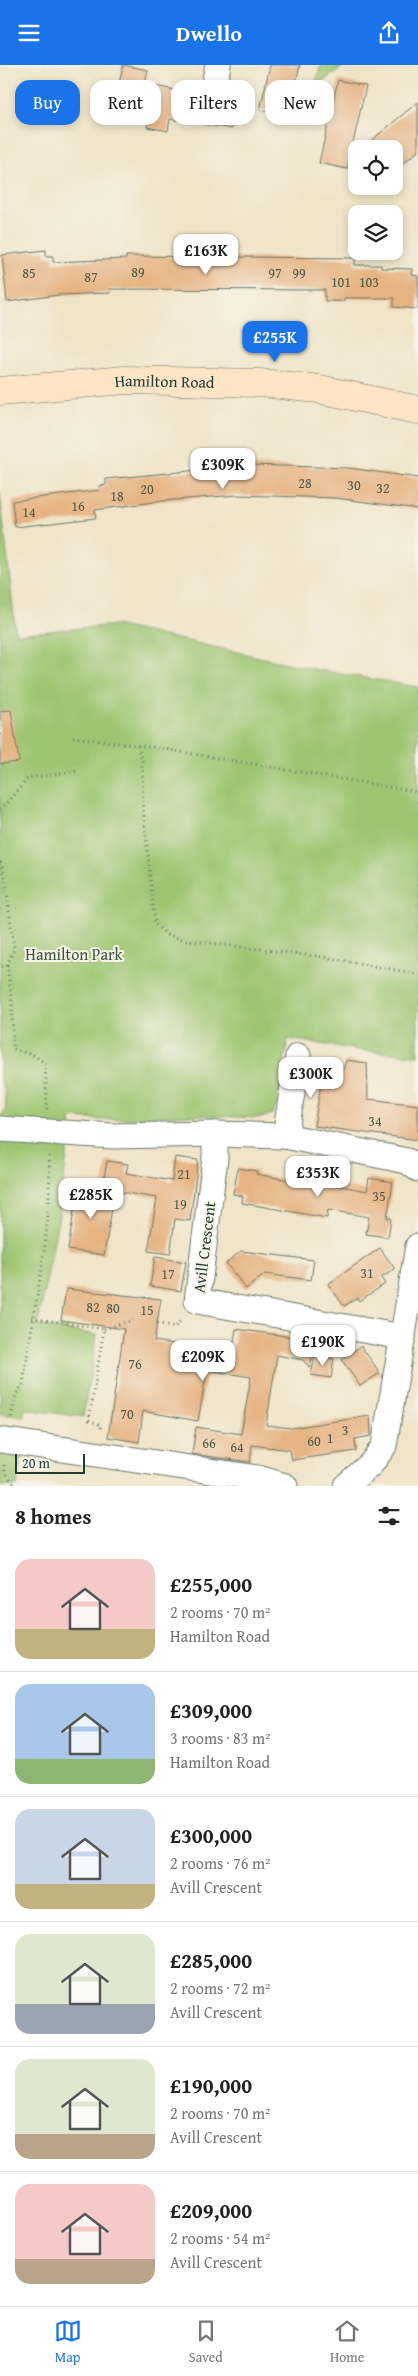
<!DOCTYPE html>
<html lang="en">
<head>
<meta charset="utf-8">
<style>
	:root { --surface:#fff; --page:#f6f6f6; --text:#222; --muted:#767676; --line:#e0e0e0; --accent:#1a73e8 }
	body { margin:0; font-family:"Gentium Book Plus",serif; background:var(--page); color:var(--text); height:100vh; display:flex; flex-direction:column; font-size:19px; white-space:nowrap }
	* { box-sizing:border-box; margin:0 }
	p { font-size:16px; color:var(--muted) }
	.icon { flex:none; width:28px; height:28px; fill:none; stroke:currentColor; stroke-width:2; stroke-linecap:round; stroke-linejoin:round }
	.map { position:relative; height:1421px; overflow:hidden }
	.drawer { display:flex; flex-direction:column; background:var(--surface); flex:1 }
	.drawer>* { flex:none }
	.hud { position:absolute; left:15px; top:15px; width:389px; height:45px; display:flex; gap:10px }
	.controls { position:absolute; left:348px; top:75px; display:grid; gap:10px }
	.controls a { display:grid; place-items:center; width:55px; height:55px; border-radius:10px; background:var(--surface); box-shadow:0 2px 8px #0003; font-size:25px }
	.scale { position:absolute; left:15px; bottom:12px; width:70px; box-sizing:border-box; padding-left:5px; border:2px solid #1f3d34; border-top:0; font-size:14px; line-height:18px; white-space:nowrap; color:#1f3d34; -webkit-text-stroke:4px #f7f3e8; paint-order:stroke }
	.price { position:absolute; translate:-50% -42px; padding:0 11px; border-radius:10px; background:#fff; color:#222; font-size:16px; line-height:32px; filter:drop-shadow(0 1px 2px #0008) }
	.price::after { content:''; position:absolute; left:50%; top:30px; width:15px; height:11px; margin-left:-8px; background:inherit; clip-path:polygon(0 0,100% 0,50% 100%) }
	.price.on { background:var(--accent); color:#fff }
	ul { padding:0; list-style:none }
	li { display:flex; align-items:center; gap:15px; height:125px; padding:0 15px }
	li+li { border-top:1px solid var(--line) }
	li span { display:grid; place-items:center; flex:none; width:140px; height:100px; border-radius:15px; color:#555 }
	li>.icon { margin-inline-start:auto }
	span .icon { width:60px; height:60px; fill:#fffc; stroke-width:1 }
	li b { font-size:21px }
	h2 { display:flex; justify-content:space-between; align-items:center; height:60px; padding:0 15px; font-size:21px }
	.tag { padding:0 18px; border-radius:15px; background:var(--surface); box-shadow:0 2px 8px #0003; font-size:18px; line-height:45px }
	.tag.on { background:var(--accent); color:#fff }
	header { display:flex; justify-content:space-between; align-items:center; height:65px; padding:0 15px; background:var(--accent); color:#fff; font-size:22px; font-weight:600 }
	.tab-bar { display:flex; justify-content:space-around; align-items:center; height:70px; border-top:1px solid var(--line); background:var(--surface); font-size:14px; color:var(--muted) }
	.tab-bar a { display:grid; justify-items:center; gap:2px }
	.tab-bar .on { color:var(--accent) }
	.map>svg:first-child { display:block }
	.green { fill:#9dc571; stroke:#5e8152 }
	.building { fill:#e6b382 }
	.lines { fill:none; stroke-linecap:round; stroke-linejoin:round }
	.street-casing { stroke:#687768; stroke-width:27 }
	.secondary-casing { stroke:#687768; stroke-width:29 }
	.path { stroke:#687768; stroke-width:3; stroke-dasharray:1 4; stroke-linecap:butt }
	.street { stroke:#fff; stroke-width:25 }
	.secondary { stroke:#ffe4c6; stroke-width:28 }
	.labels { text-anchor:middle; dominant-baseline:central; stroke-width:4; stroke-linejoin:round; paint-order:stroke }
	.number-label { font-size:14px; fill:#515a48 }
	.street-label { font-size:16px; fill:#1f3d34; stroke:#f7f3e8 }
	.park-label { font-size:16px; fill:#385840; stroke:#f7f3e8 }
</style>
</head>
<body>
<header><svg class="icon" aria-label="menu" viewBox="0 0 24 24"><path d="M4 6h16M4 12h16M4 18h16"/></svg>Dwello<svg class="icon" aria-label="share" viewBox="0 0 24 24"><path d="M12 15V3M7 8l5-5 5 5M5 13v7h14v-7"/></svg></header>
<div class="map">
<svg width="418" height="1421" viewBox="0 0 418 1421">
	<rect width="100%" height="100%" fill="#f7f3e8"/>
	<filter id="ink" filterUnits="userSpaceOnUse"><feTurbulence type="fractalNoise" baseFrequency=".02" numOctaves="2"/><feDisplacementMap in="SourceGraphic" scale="10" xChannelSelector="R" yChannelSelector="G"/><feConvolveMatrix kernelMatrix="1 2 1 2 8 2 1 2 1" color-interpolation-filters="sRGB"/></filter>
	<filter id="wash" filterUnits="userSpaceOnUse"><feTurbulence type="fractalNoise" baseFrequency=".0096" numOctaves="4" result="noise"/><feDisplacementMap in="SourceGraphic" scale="20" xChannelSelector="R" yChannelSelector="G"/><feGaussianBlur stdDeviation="1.12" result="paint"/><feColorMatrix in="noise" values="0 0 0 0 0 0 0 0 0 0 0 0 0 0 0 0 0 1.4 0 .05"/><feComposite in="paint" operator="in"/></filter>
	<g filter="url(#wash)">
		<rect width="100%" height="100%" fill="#f0e4c8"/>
		<g class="green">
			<path d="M321,0h24l-31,23z"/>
			<path d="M0,428l16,141 99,-9 198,44 105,18v368l-51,-4 -79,-12 -11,65 -5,10 -11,4 -73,-3 -87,5 -29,-2 -13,97 -21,110 59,10 -14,82 -58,-8 -2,8 -23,-3v-297l6,-8 -1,-18 -5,-12z"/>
			<path d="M0,1375l22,3 -5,43h-17z"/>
		</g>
		<g id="blocks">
			<g class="building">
				<path d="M123,0l25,5 -5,23 -25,-5z"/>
				<path d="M270,0h30l-12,51 -28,-6z"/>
				<path d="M338,15l28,6 -19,83 -28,-6z"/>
				<path d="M155,21l40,8 -1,3 42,8 -4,24 -62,-10 -2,12 -21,-4z"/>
				<path d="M418,37v49l-24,20v-22h-33z"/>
				<path d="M46,185v6h7v6l73,-3v-3l229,2v7h26v3l31,1 -1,6 7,1v33l-24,-2v-9h-50v3h-19v-11l-216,-1 1,4 -51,2 -52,7 -5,-47z"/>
				<path d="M251,400l98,3 69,10v31l-82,-11 -99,-3 -75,6 -67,9 1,8 -81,9 -3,-26 88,-11 -1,-4 7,-1v-6z"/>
				<path d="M11,645l8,52 -19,2v-53z"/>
				<path d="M346,995l21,3 1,36 50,6v35l-104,-14 10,-59 19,4z"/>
				<path d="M175,1092l23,3 -8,61 -15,-2 -5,35 -22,-3 9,-53 -55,-9 5,-28 21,3 -2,9 46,8z"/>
				<path d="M238,1103l19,3 -1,3 38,7v-4l73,14 2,-13 24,4 -6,36h4l-3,19 -22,-3 3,-17 -41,-7 -1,8 -85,-15 1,-7 -10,-2z"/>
				<path d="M78,1120l37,6 -11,64 -36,-5z"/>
				<path d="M380,1183l15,21 -14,9 4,6 -26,17 -2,-3 -13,8 -16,-22z"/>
				<path d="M241,1186l73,9 -3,20 -46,-6 -19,15 -20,-26z"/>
				<path d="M155,1192l31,5 -5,29 -31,-5z"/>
				<path d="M66,1224l95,10 -7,42 78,12 4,-24 79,11 -5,28 -7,-8 -26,-5 -11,70 25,3 79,-12 1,20 -16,3 1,12 -64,9 -2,-10 -38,-5 -2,17 -58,-8 4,-27 45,7 10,-57 -44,-7 -9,51 -55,-10 -4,31 -31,-5 16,-108 -63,-9z"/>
				<path d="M361,1281l19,27 -20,13 -18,-26z"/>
				<path d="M315,1291l19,3 -3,19 -20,-3z"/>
			</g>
		</g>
	</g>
	<g filter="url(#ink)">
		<use href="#blocks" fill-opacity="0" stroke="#687768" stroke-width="1"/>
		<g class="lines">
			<g class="street-casing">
				<g id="street">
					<path d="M215,14l3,-14"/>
					<path d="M0,1064l113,7 102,-2 70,2 122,25 11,8"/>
					<path d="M215,1069v24l-18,143 206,36"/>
					<path d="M285,1071l13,-80"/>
					<path d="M0,1375l258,38 27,8"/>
					<path d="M346,1421l25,-22 13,-18 34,-200"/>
				</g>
			</g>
			<g class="secondary-casing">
				<g id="secondary">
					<path id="s1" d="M0,326l125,-11 135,3 59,6 99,21"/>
				</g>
			</g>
			<g class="path">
				<path d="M73,672l91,12 254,43"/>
				<path d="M138,681l4,15 1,46 12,117 12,11 19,5 137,17 95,17"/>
				<path d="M0,745l28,-32 51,-7"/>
				<path d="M0,797l5,15 9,72 -7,16 -7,2"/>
				<path d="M7,900l5,37 1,47 20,6 12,8 2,47"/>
				<path d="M32,1253l72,11 -15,91 12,5 -1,5"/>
				<path d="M157,1258l17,5 8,-9"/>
				<path d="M104,1264l29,-9"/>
				<path d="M11,1352l5,-23 7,-9c10,-75 30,-153 26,-229"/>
				<path d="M4,1400l1,7 10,14"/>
			</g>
			<use href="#street" class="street"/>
			<use href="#secondary" class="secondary"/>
		</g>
	</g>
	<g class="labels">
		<g class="number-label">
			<text x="138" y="207">89</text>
			<text x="29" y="208">85</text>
			<text x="275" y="208">97</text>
			<text x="299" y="208">99</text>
			<text x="91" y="212">87</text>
			<text x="341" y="217">101</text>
			<text x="369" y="217">103</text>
			<text x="305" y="418">28</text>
			<text x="354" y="420">30</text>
			<text x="383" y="423">32</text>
			<text x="147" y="424">20</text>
			<text x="117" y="431">18</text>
			<text x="78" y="441">16</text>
			<text x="29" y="447">14</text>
			<text x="375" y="1056">34</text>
			<text x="184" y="1109">21</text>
			<text x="379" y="1131">35</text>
			<text x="180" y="1139">19</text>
			<text x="367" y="1208">31</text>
			<text x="168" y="1209">17</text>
			<text x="93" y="1242">82</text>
			<text x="113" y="1243">80</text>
			<text x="147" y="1245">15</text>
			<text x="135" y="1299">76</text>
			<text x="127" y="1349">70</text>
			<text x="345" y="1365">3</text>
			<text x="330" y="1373">1</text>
			<text x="314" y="1376">60</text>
			<text x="209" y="1378">66</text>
			<text x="237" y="1382">64</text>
		</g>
		<g class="street-label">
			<text stroke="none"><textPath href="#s1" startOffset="165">Hamilton Road</textPath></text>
			<text transform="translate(204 1182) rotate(-83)">Avill Crescent</text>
		</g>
		<g class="park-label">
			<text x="74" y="889">Hamilton Park</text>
		</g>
	</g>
</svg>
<div class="controls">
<a><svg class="icon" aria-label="locate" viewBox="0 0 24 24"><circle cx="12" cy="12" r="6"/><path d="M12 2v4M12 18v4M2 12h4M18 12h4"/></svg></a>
<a><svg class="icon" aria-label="layers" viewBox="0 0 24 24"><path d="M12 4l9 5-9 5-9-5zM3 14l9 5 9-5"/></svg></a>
</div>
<div class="scale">20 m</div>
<b class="price" style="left:206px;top:211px">£163K</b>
<b class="price on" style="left:275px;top:298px">£255K</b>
<b class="price" style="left:223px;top:425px">£309K</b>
<b class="price" style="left:311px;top:1034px">£300K</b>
<b class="price" style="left:318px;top:1133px">£353K</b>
<b class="price" style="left:91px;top:1155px">£285K</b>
<b class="price" style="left:323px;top:1302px">£190K</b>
<b class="price" style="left:203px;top:1317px">£209K</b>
<div class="hud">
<a class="tag on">Buy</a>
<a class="tag">Rent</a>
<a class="tag">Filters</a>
<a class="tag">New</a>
</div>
</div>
<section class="drawer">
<h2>8 homes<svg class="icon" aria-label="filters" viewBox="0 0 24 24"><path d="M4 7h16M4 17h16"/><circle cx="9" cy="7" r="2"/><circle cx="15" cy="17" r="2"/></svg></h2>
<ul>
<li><span style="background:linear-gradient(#f6c9c9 70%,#c2b280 0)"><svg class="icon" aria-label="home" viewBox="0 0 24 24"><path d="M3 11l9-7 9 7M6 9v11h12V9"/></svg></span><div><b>£255,000</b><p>2 rooms · 70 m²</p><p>Hamilton Road</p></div></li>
<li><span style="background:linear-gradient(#a9c7e8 75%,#8fb573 0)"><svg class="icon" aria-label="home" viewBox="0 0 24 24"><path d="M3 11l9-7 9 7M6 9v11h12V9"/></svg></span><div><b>£309,000</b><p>3 rooms · 83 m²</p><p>Hamilton Road</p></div></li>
<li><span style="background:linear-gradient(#c9d6e8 75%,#c2b280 0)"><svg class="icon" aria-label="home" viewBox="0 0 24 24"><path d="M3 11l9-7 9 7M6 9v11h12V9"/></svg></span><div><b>£300,000</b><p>2 rooms · 76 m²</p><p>Avill Crescent</p></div></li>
<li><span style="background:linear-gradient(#dfe7d0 70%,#9aa5b1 0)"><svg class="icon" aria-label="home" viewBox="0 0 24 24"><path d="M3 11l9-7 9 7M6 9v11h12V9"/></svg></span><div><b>£285,000</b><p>2 rooms · 72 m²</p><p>Avill Crescent</p></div></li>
<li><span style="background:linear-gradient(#dfe7d0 75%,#b9a48a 0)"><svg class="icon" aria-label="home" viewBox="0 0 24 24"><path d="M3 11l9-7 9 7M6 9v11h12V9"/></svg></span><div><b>£190,000</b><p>2 rooms · 70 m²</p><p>Avill Crescent</p></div></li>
<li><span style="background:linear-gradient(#f6c9c9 75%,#b9a48a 0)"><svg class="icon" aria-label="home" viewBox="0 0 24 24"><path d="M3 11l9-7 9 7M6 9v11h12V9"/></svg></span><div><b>£209,000</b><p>2 rooms · 54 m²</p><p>Avill Crescent</p></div></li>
</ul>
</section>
<nav class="tab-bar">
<a class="on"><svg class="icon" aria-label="map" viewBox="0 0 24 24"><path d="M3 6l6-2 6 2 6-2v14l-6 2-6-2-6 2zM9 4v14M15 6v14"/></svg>Map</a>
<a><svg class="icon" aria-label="saved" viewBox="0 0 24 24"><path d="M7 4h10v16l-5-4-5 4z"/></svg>Saved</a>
<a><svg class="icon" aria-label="home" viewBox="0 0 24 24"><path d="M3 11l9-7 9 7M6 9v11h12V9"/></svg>Home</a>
</nav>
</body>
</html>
